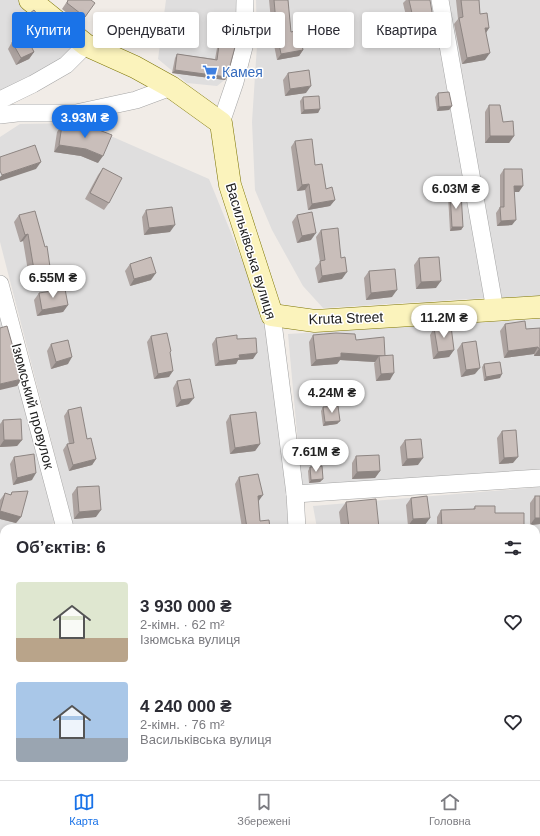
<!DOCTYPE html>
<html lang="uk">
<head>
<meta charset="utf-8">
<style>
	:root { --surface:#fff; --page:#f2f2f3; --text:#2b2b33; --muted:#7c7c81; --line:#e1e1e2; --accent:#1a73e8 }
	body { margin:0; font-family:Helvetica,sans-serif; background:var(--page); color:var(--text); height:100vh; display:flex; flex-direction:column; font-size:15px; white-space:nowrap }
	* { box-sizing:border-box; margin:0 }
	p { font-size:13px; color:var(--muted) }
	.icon { flex:none; width:22px; height:22px; fill:none; stroke:currentColor; stroke-width:2; stroke-linecap:round; stroke-linejoin:round }
	.map { position:relative; flex:1; overflow:hidden }
	.sheet { position:absolute; left:0px; top:524px; width:540px; height:256px; display:flex; flex-direction:column; background:var(--surface); border-radius:12px 12px 0 0; box-shadow:0 2px 6px #0003 }
	.sheet>* { flex:none }
	.banner { position:absolute; left:12px; top:12px; width:516px; height:36px; display:flex; gap:8px }
	.price { position:absolute; translate:-50% -34px; padding:0 9px; border-radius:14px; background:#fff; color:#222; font-size:13px; line-height:26px; filter:drop-shadow(0 1px 2px #0008) }
	.price::after { content:''; position:absolute; left:50%; top:24px; width:12px; height:9px; margin-left:-6px; background:inherit; clip-path:polygon(0 0,100% 0,50% 100%) }
	.price.active { background:var(--accent); color:#fff }
	ul { padding:0; list-style:none }
	li { display:flex; align-items:center; gap:12px; height:100px; padding:0 16px }
	li span { display:grid; place-items:center; flex:none; width:112px; height:80px; border-radius:4px; color:#555 }
	li>.icon { margin-inline-start:auto }
	span .icon { width:48px; height:48px; fill:#fffc; stroke-width:1 }
	li b { font-size:17px }
	h2 { display:flex; justify-content:space-between; align-items:center; height:48px; padding:0 16px; font-size:17px }
	.pill { padding:0 14px; border-radius:4px; background:var(--surface); box-shadow:0 2px 6px #0003; font-size:14px; line-height:36px }
	.pill.active { background:var(--accent); color:#fff }
	.dock { display:flex; justify-content:space-around; align-items:center; height:56px; border-top:1px solid var(--line); background:var(--surface); font-size:11px; color:var(--muted) }
	.dock a { display:grid; justify-items:center; gap:2px }
	.dock .active { color:var(--accent) }
	.map>svg:first-child { display:block }
	.residential { fill:#dfdede }
	.lines { fill:none; stroke-linecap:round; stroke-linejoin:round }
	.street-casing { stroke:#a5a5a5; stroke-width:18 }
	.secondary-casing { stroke:#7d7503; stroke-width:23 }
	.street { stroke:#fff; stroke-width:17 }
	.secondary { stroke:#fbf3bc; stroke-width:22 }
	.wall { fill:#ada3a0 }
	.shaded-wall { fill:#8d8582 }
	.building { fill:#c9beba; stroke:#8d8582 }
	.labels { text-anchor:middle; dominant-baseline:central; stroke-width:3; stroke-linejoin:round; paint-order:stroke }
	.shop-label { font-size:14px; fill:#366cbe; stroke:#fff; text-anchor:start }
	.street-label { font-size:14px; fill:#212121; stroke:#fff }
</style>
</head>
<body>
<div class="map">
<svg width="540" height="780" viewBox="0 0 540 780">
	<rect width="100%" height="100%" fill="#f1ece7"/>
	<g class="residential">
		<path d="M0,0h26l31,25 15,24 -7,9 -65,35z"/>
		<path d="M166,0h71l-1,36 -9,42 -10,8 -30,-3 -29,-24z"/>
		<path d="M256,0h177l52,298 -162,10 -20,-22 -31,-56 -17,-40 -3,-68 5,-77z"/>
		<path d="M446,0h94v296l-38,2 -5,-5z"/>
		<path d="M81,123l128,56 56,137 27,212h-219v-3l-73,-283v-105l20,-13z"/>
		<path d="M0,304l59,216 -14,8h-41l-1,22 -3,-1z"/>
		<path d="M540,319v150l-238,19 -14,-154z"/>
		<path d="M540,487v293h-214v-4h210v-248h-219l-4,-22z"/>
		<path d="M4,583v193h25v4h-29v-182z"/>
		<path d="M43,776h255v4h-256z"/>
	</g>
	<g class="lines">
		<g class="street-casing">
			<g id="street">
				<path d="M440,0l55,310"/>
				<path d="M0,100l33,-16 33,-19 20,-20"/>
				<path d="M0,115l17,-2h59l60,-13 35,-13"/>
				<path d="M221,123l14,-41 9,-35 1,-47"/>
				<path d="M0,284l65,244"/>
				<path d="M272,315l23,179 2,34"/>
				<path d="M295,494l245,-16"/>
				<path d="M0,568l3,-9"/>
				<path d="M34,780v-4"/>
				<path d="M307,780v-4"/>
			</g>
		</g>
		<g class="secondary-casing">
			<path id="secondary" d="M30,0l56,45 49,22 36,20 50,36 9,62 42,130 43,6 225,-14"/>
		</g>
		<use href="#street" class="street"/>
		<use href="#secondary" class="secondary"/>
	</g>
	<g class="wall">
		<path d="M68,0l22,10 -10,14 -18,-15z"/>
		<path d="M269,0h19l3,32 12,18 -4,6 -22,4 -4,-20z"/>
		<path d="M406,0h24l-2,24 -19,5 -6,-26z"/>
		<path d="M456,0h23l1,14 9,14 -3,5 -1,27 -23,4 -8,-40 4,-5z"/>
		<path d="M21,20l25,5 -5,7 -13,9 6,11 -5,7 -13,6 -8,-16 4,-7 11,-5 -7,-11z"/>
		<path d="M219,45l8,32 -2,3 -53,-7 3,-15 2,-4 38,5 2,-11z"/>
		<path d="M288,73l18,20 -21,3 -2,-16z"/>
		<path d="M438,93l14,13 -3,4 -12,1 -2,-14z"/>
		<path d="M303,97l17,12 -2,4 -17,1 -1,-13z"/>
		<path d="M489,105l25,31 -5,7h-24v-31z"/>
		<path d="M62,125l36,38 -17,-7 -27,-4 3,-20z"/>
		<path d="M295,141l20,24 11,24 9,11 -5,6 -22,4 -3,-20 -8,1 -6,-44z"/>
		<path d="M103,168l6,35 -5,7 -19,-11 13,-24z"/>
		<path d="M504,169l15,23h-5l-2,33 -15,1 -1,-13 4,-6v-32z"/>
		<path d="M450,192l13,35 -2,3 -11,1 -2,-35z"/>
		<path d="M146,210l24,22 -26,3 -2,-18z"/>
		<path d="M19,215l27,59 -17,3 -6,-36 -3,1 -6,-20z"/>
		<path d="M297,215l14,25 -14,3 -5,-21z"/>
		<path d="M321,230l21,49 -24,4 -3,-15 5,-6 -4,-25z"/>
		<path d="M419,258l17,30 -20,1 -2,-24z"/>
		<path d="M130,264l21,16 -21,6 -5,-15z"/>
		<path d="M369,271l23,26 -26,3 -2,-22z"/>
		<path d="M39,293l29,12 -5,7 -26,4 -3,-16z"/>
		<path d="M505,324l21,5 14,-1v28h-6v-2l-30,4 -4,-27z"/>
		<path d="M434,328l20,22 -5,7 -16,2 -3,-24z"/>
		<path d="M313,335l43,5 29,16 5,24 -14,1 -2,-18 1,-1 -35,-2 -3,4 -26,2 -2,-24z"/>
		<path d="M151,336l19,17 -1,24 -15,2 -7,-37z"/>
		<path d="M216,338l37,21 -15,1 -2,4 -21,2 -3,-22z"/>
		<path d="M462,343l13,31 -14,3 -4,-27z"/>
		<path d="M51,344l17,20 -17,5 -4,-18z"/>
		<path d="M484,364l16,14 -16,3 -2,-14z"/>
		<path d="M177,381l12,23 -13,3 -3,-19z"/>
		<path d="M323,407l17,14 -3,3 -14,2 -2,-15z"/>
		<path d="M68,410l19,29 9,20 -4,6 -23,6 -6,-21 4,-6h2l-5,-28z"/>
		<path d="M230,415l30,29 -5,7 -25,3 -4,-32z"/>
		<path d="M3,420l19,20 -5,6 -17,1v-23z"/>
		<path d="M502,431l11,32 -14,1 -2,-26z"/>
		<path d="M405,440l13,25 -16,1 -2,-19z"/>
		<path d="M356,456l24,15 -5,7 -23,1v-16z"/>
		<path d="M14,457l18,23 -19,5 -3,-21z"/>
		<path d="M310,467l13,12 -3,3 -11,1 -1,-12z"/>
		<path d="M239,477l19,24 2,20 10,7h-28l-7,-44z"/>
		<path d="M77,487l19,30 -22,2 -2,-25z"/>
		<path d="M12,492l9,25 -5,6 -16,-4v-19l5,-7 5,2z"/>
		<path d="M535,496l5,28 -10,1v-22z"/>
		<path d="M411,498l14,27 -17,1 -2,-21z"/>
		<path d="M346,502l33,26h-38l-2,-16z"/>
		<path d="M475,506l20,7 29,15h-87v-11l4,-7 32,-1z"/>
		<path d="M4,619v11l-3,-1z"/>
		<rect x="78" y="776" width="19" height="4"/>
		<path d="M400,776h21l-2,4h-20z"/>
	</g>
	<g class="shaded-wall">
		<path d="M433,18l-5,6 -19,5 5,-7z"/>
		<path d="M46,25l-5,7 -14,10 5,-7z"/>
		<path d="M485,28h4l-4,6z"/>
		<path d="M303,50l-4,6 -22,4 4,-6z"/>
		<path d="M34,52l-5,7 -13,6 5,-7z"/>
		<path d="M490,53l-5,7 -23,4 5,-6z"/>
		<path d="M175,70l52,7 -2,3 -53,-7z"/>
		<path d="M311,86l-5,7 -21,3 5,-7z"/>
		<path d="M452,106l-3,4 -12,1 2,-4z"/>
		<path d="M320,109l-2,4 -17,1 3,-4z"/>
		<path d="M490,136h24l-5,7h-24z"/>
		<path d="M59,145l27,4 17,7 -5,7 -17,-7 -27,-4z"/>
		<path d="M41,162l-5,7 -36,12v-4l2,-2z"/>
		<path d="M309,184l-4,6 -8,1 5,-6z"/>
		<path d="M514,186h9l-4,6h-9z"/>
		<path d="M335,200l-5,6 -22,4 4,-6z"/>
		<path d="M516,220l-4,5 -15,1 4,-5z"/>
		<path d="M175,225l-5,7 -26,3 5,-7z"/>
		<path d="M452,227h11l-2,3 -11,1z"/>
		<path d="M316,233l-5,7 -14,3 5,-7z"/>
		<path d="M28,234l-5,7 -3,1 5,-7z"/>
		<path d="M50,267l-4,7 -17,3 5,-7z"/>
		<path d="M347,272l-5,7 -24,4 4,-7z"/>
		<path d="M156,273l-5,7 -21,6 4,-7z"/>
		<path d="M441,281l-5,7 -20,1 5,-7z"/>
		<path d="M397,290l-5,7 -26,3 5,-7z"/>
		<path d="M68,305l-5,7 -26,4 5,-6z"/>
		<path d="M538,347l-4,7 -30,4 4,-7z"/>
		<path d="M539,349h1v7h-6z"/>
		<path d="M454,350l-5,7 -16,2 5,-7z"/>
		<path d="M257,353l-4,6 -15,1 -2,4 -21,2 4,-5 20,-6z"/>
		<path d="M341,353l44,3h-6l-4,6 -35,-2 -3,4 -26,2 5,-6z"/>
		<path d="M72,357l-4,7 -17,5 5,-7z"/>
		<path d="M480,368l-5,6 -14,3 5,-7z"/>
		<path d="M173,371l-4,6 -15,2 4,-5z"/>
		<path d="M394,373l-4,7 -14,1 5,-7z"/>
		<path d="M502,374l-2,4 -16,3 2,-4z"/>
		<path d="M22,379l-5,7 -17,4v-6z"/>
		<path d="M194,398l-5,6 -13,3 5,-7z"/>
		<path d="M340,421l-3,3 -14,2 2,-4z"/>
		<path d="M4,440h18l-5,6 -17,1v-1z"/>
		<path d="M260,444l-5,7 -25,3 5,-6z"/>
		<path d="M518,457l-5,6 -14,1 5,-6z"/>
		<path d="M423,458l-5,7 -16,1 5,-7z"/>
		<path d="M96,459l-4,6 -23,6 4,-6z"/>
		<path d="M380,471l-5,7 -23,1 5,-7z"/>
		<path d="M36,473l-4,7 -19,5 4,-7z"/>
		<path d="M323,479l-3,3 -11,1 2,-3z"/>
		<path d="M263,495l-5,7v-6z"/>
		<path d="M101,510l-5,7 -22,2 5,-7z"/>
		<path d="M0,511l21,6 -5,6 -16,-4z"/>
		<path d="M430,518l-5,7 -17,1 5,-7z"/>
		<path d="M535,518h5v6l-10,1z"/>
		<path d="M509,526l-2,2h-47z"/>
		<path d="M4,625v5l-3,-1z"/>
		<path d="M0,667l4,1v8l-4,-1z"/>
		<rect x="536" y="675" width="4" height="7"/>
		<path d="M404,776l17,1 -2,3h-18z"/>
	</g>
	<g class="building">
		<path d="M68,0h23l4,3 -10,14 -18,-14z"/>
		<path d="M274,0h14l3,32 8,-2 4,20 -22,4 -4,-20z"/>
		<path d="M409,0h21l3,18 -19,4z"/>
		<path d="M461,0h18l1,14 7,-1 2,15h-4l5,25 -23,5 -8,-40 4,-1z"/>
		<path d="M34,10l12,15 -14,10 -11,-15z"/>
		<path d="M26,36l8,16 -13,6 -9,-16z"/>
		<path d="M219,45l16,2 -8,30 -52,-7 2,-16 40,6z"/>
		<path d="M309,70l2,16 -21,3 -2,-16z"/>
		<path d="M449,92l3,14 -13,1 -1,-14z"/>
		<path d="M319,96l1,13 -16,1 -1,-13z"/>
		<path d="M489,105h11l3,17 10,-1 1,15h-24z"/>
		<path d="M62,125l37,5 13,5 -9,21 -17,-7 -27,-4z"/>
		<path d="M312,139l3,26 7,-1 4,25 6,-2 3,13 -23,4 -3,-20 -7,1 -7,-44z"/>
		<path d="M35,145l6,17 -39,13 -2,-4v-14z"/>
		<path d="M103,168l19,10 -13,25 -19,-10z"/>
		<path d="M504,169h18l1,17h-9l2,34 -15,1 -1,-14h4z"/>
		<path d="M450,192h11l2,35h-11z"/>
		<path d="M172,207l3,18 -26,3 -3,-18z"/>
		<path d="M35,211l10,36 2,-1 3,21 -16,3 -6,-36 -3,1 -6,-20z"/>
		<path d="M312,212l4,21 -14,3 -5,-21z"/>
		<path d="M338,228l3,30 4,-1 2,15 -25,4 -2,-15 5,-1 -4,-30z"/>
		<path d="M151,257l5,16 -22,6 -4,-15z"/>
		<path d="M439,257l2,24 -20,1 -2,-24z"/>
		<path d="M395,269l2,21 -26,3 -2,-22z"/>
		<path d="M65,289l3,16 -26,5 -3,-17z"/>
		<path d="M525,321l1,8 14,-1v21h-1l-1,-2 -30,4 -3,-27z"/>
		<path d="M7,326l15,53 -22,5v-56z"/>
		<path d="M451,326l3,24 -16,2 -4,-24z"/>
		<path d="M167,333l4,18 -1,1 3,19 -15,3 -7,-38z"/>
		<path d="M336,333l19,1 1,6 28,-3 1,19 -44,-3v4l-25,3 -3,-25z"/>
		<path d="M237,335v4l19,-1 1,15 -18,2 1,3 -21,3 -3,-23z"/>
		<path d="M68,340l4,17 -16,5 -5,-18z"/>
		<path d="M476,341l4,27 -14,2 -4,-27z"/>
		<path d="M393,355l1,18 -13,1 -2,-18z"/>
		<path d="M500,362l2,12 -16,3 -2,-13z"/>
		<path d="M190,379l4,19 -13,2 -4,-19z"/>
		<path d="M338,406l2,15 -15,1 -2,-15z"/>
		<path d="M81,407l6,32 4,-1 5,21 -23,6 -6,-21 7,-1 -6,-33z"/>
		<path d="M256,412l4,32 -25,4 -5,-33z"/>
		<path d="M21,419l1,21h-18l-1,-20z"/>
		<path d="M516,430l2,27 -14,1 -2,-27z"/>
		<path d="M421,439l2,19 -16,1 -2,-19z"/>
		<path d="M34,454l2,19 -19,5 -3,-21z"/>
		<path d="M379,455l1,16 -23,1 -1,-16z"/>
		<path d="M322,466l1,13 -12,1 -1,-13z"/>
		<path d="M258,474l5,21 -5,1 2,25 9,-1 1,8h-23l-8,-51z"/>
		<path d="M99,486l2,24 -22,2 -2,-25z"/>
		<path d="M28,491l-7,26 -21,-6 5,-18 6,2 1,-3z"/>
		<path d="M427,496l3,22 -17,1 -2,-21z"/>
		<rect x="535" y="496" width="5" height="22"/>
		<path d="M376,499l3,29h-30l-3,-26z"/>
		<path d="M475,506h20v7h29v15h-15v-2l-49,2h-18l-1,-18 34,-1z"/>
		<path d="M407,526v2h-11v-1z"/>
		<path d="M0,652h4v16l-4,-1z"/>
		<rect x="536" y="660" width="4" height="15"/>
		<path d="M536,744h1l-1,21z"/>
		<rect x="83" y="776" width="14" height="4"/>
		<path d="M405,776h16v1z"/>
		<rect x="471" y="776" width="19" height="4"/>
	</g>
	<defs>
		<g id="supermarket-bare" transform="scale(1.2)"><path d="M-6-5.5h2.5l.6 2H6L4.5 2H-2.5L-4.4-4H-6ZM-1.5 3.2a1.3 1.3 0 1 0 .1 0ZM3 3.2a1.3 1.3 0 1 0 .1 0Z" fill="#3f7fe0" stroke="#fff" stroke-width="2.5" paint-order="stroke"/></g>
	</defs>
	<g fill-rule="evenodd">
		<use href="#supermarket-bare" x="210" y="72"/>
	</g>
	<g class="labels">
		<g class="shop-label">
			<text x="222" y="72">Камея</text>
		</g>
		<g class="street-label">
			<text transform="translate(251 251) rotate(73)">Васильківська вулиця</text>
			<text transform="translate(346 318) rotate(-2)">Kruta Street</text>
			<text transform="translate(33 406) rotate(75)">Ізюмський провулок</text>
		</g>
	</g>
</svg>
<b class="price active" style="left:85px;top:139px">3.93M ₴</b>
<b class="price" style="left:456px;top:210px">6.03M ₴</b>
<b class="price" style="left:53px;top:299px">6.55M ₴</b>
<b class="price" style="left:444px;top:339px">11.2M ₴</b>
<b class="price" style="left:332px;top:414px">4.24M ₴</b>
<b class="price" style="left:316px;top:473px">7.61M ₴</b>
<div class="banner">
<a class="pill active">Купити</a>
<a class="pill">Орендувати</a>
<a class="pill">Фільтри</a>
<a class="pill">Нове</a>
<a class="pill">Квартира</a>
</div>
<section class="sheet">
<h2>Об’єктів: 6<svg class="icon" aria-label="filters" viewBox="0 0 24 24"><path d="M4 7h16M4 17h16"/><circle cx="9" cy="7" r="2"/><circle cx="15" cy="17" r="2"/></svg></h2>
<ul>
<li><span style="background:linear-gradient(#dfe7d0 70%,#b9a48a 0)"><svg class="icon" aria-label="home" viewBox="0 0 24 24"><path d="M3 11l9-7 9 7M6 9v11h12V9"/></svg></span><div><b>3 930 000 ₴</b><p>2-кімн. · 62 m²</p><p>Ізюмська вулиця</p></div><svg class="icon" aria-label="heart" viewBox="0 0 24 24"><path d="M12 20l-8-8c-3-5 5-10 8-4 3-6 11-1 8 4z"/></svg></li>
<li><span style="background:linear-gradient(#a9c7e8 70%,#9aa5b1 0)"><svg class="icon" aria-label="home" viewBox="0 0 24 24"><path d="M3 11l9-7 9 7M6 9v11h12V9"/></svg></span><div><b>4 240 000 ₴</b><p>2-кімн. · 76 m²</p><p>Васильківська вулиця</p></div><svg class="icon" aria-label="heart" viewBox="0 0 24 24"><path d="M12 20l-8-8c-3-5 5-10 8-4 3-6 11-1 8 4z"/></svg></li>
</ul>
</section>
</div>
<nav class="dock">
<a class="active"><svg class="icon" aria-label="map" viewBox="0 0 24 24"><path d="M3 6l6-2 6 2 6-2v14l-6 2-6-2-6 2zM9 4v14M15 6v14"/></svg>Карта</a>
<a><svg class="icon" aria-label="saved" viewBox="0 0 24 24"><path d="M7 4h10v16l-5-4-5 4z"/></svg>Збережені</a>
<a><svg class="icon" aria-label="home" viewBox="0 0 24 24"><path d="M3 11l9-7 9 7M6 9v11h12V9"/></svg>Головна</a>
</nav>
</body>
</html>
